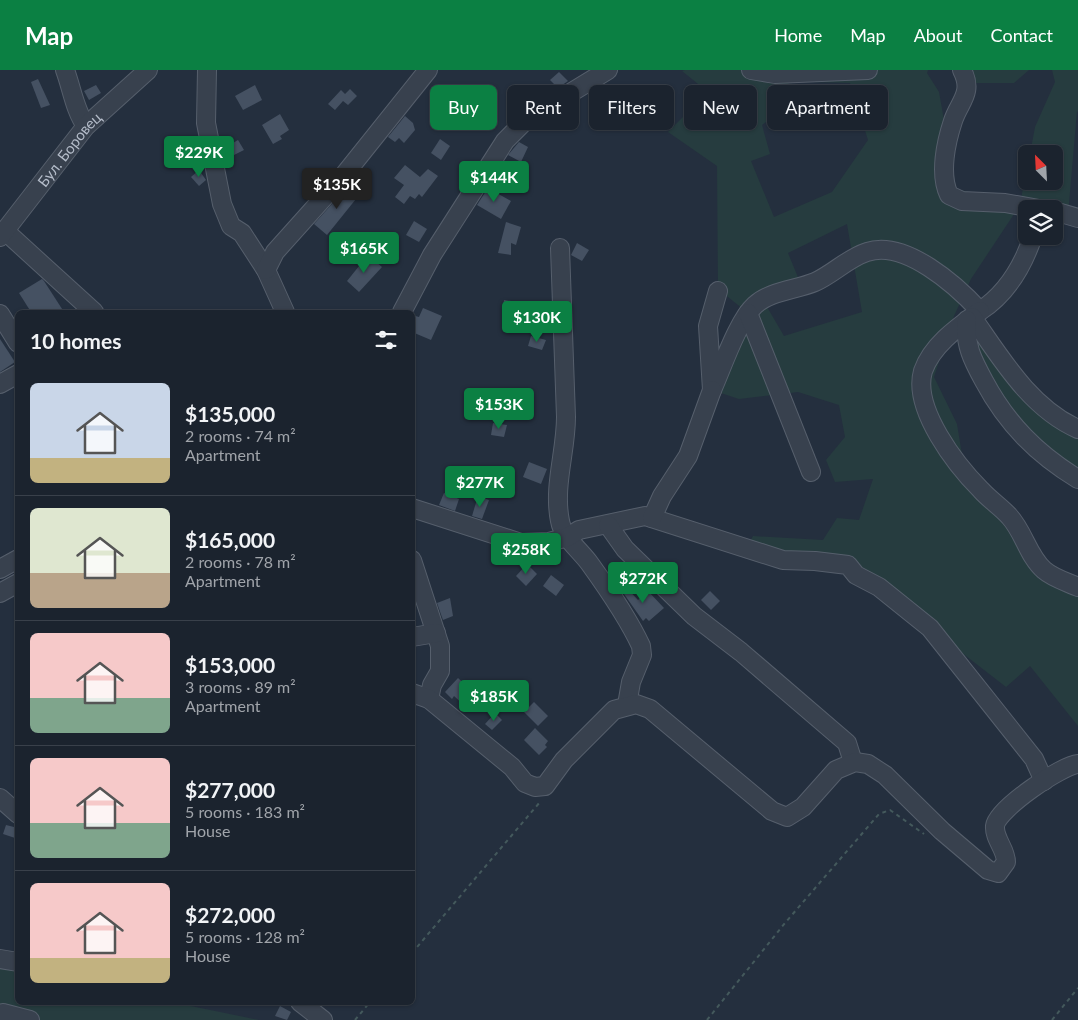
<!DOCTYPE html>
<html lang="en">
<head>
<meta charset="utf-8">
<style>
	:root { --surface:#1b232e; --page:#242b36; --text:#f1f3f6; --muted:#a0a4aa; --line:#39404a; --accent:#0b8043 }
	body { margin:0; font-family:Lato,sans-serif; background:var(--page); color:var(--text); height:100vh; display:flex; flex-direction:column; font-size:19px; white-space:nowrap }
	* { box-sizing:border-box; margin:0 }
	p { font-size:16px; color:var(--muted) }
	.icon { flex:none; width:28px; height:28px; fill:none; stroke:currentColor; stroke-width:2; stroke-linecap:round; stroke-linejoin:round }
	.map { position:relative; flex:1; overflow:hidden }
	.drawer { position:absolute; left:15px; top:240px; width:400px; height:695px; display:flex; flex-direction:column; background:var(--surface); border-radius:8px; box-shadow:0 1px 4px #0004,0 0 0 1px var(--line) }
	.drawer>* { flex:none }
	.hud { position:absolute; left:430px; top:15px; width:475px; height:45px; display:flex; gap:10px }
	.needle { width:32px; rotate:336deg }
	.buttons { position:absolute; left:1018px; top:75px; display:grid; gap:10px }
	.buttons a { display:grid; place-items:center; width:45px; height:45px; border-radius:8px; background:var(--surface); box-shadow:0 1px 4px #0004,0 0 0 1px var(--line); font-size:25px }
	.price { position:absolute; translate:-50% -42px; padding:0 11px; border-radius:5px; background:var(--accent); color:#fff; font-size:16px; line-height:32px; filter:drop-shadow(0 1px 2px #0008) }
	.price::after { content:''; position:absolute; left:50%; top:30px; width:15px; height:11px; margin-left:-8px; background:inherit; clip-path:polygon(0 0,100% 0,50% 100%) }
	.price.selected { background:#222; color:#fff }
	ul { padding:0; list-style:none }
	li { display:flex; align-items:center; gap:15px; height:125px; padding:0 15px }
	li+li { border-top:1px solid var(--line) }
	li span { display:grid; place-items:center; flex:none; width:140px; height:100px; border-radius:8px; color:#555 }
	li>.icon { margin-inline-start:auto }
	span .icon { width:60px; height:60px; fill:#fffc; stroke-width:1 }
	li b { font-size:21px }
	h2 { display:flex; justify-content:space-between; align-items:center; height:60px; padding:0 15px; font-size:21px }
	.chip { padding:0 18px; border-radius:8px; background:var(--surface); box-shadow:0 1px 4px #0004,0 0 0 1px var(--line); font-size:18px; line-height:45px }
	.chip.selected { background:var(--accent); color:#fff }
	header { display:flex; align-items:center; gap:30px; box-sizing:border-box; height:70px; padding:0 25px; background:var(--accent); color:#fff }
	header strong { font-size:24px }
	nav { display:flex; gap:28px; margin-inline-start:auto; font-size:18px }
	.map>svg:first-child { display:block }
	.green { fill:#263c3f; fill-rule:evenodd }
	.building { fill:#455162 }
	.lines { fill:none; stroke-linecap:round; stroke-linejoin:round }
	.minor-casing { stroke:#565f6c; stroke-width:20 }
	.path { stroke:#44595c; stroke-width:2; stroke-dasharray:4 4; stroke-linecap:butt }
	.minor { stroke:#38414e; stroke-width:18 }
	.labels { text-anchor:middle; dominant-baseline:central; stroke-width:4; stroke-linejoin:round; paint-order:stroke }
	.street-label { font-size:15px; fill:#b4bcc9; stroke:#1d2633 }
</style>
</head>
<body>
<header>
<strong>Map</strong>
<nav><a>Home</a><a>Map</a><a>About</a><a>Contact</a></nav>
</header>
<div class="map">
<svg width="1078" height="950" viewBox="0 0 1078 950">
	<rect width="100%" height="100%" fill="#242f3e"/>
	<g class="green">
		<path d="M685,0h65l37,10 9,20 -34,25 8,29 -19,7 23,56 58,-25 36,-52 -18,-57 -38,-1 -9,-12h125l-1,3 12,19 5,28 -7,64 83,21 6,-34v10h28v-27h-24l5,-27 20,-45 -3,-12h26v43l-1,-2 -9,104 -48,-10 -49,74 -17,37 -20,61 23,47 8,49 68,83 45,31v139l-48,-60 -24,21 -76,-59 -100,-65 -81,-20 4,-7 70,4 14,-22 22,2 14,-41 -38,3 -9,-22 19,-23 -6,-32 -41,-13 -59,7 -27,-9 36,-77 -30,-24 -1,-123 -49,-34 40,-40 -26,-21zM847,154l15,88 -78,24 -21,-36 39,-13 -14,-34z"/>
		<path d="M969,0h60l-15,13h-43z"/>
		<path d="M972,247l36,51 70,61v41l-56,-34 -45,-68z"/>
		<path d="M0,889l17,3 1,40 158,1 83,17h-259z"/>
	</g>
	<g class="building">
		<path d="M559,2l9,9 -10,7 -8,-8z"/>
		<path d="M38,9l12,26 -9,3 -10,-26z"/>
		<path d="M613,14l9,7 -8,10 -8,-8z"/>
		<path d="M96,15l5,8 -12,7 -5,-9z"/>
		<path d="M255,15l7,15 -19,10 -8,-14z"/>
		<path d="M484,18l10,9 -3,4 3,2 -11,14 -17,-13 8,-10 3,2z"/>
		<path d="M350,19l7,7 -9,9 -5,-4 -8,9 -7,-6 13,-14 4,4z"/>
		<path d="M280,44l9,16 -9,6 2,3 -9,5 -11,-19z"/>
		<path d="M405,46l8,7 2,7 -11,13 -5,-5 -4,4 -7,-5z"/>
		<path d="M440,69l10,7 -9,14 -10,-7z"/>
		<path d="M238,70l6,10 -10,5 -6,-9z"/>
		<path d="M519,72l9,5 -7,15 -13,-7z"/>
		<path d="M405,95l15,12 8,-8 10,7 -16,21 -3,-3 -4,5 -5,-3 -6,8 -9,-7 9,-12 -10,-7z"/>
		<path d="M199,100l7,10 -7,6 -8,-9z"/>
		<path d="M349,115l11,9 -33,41 -13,-11z"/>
		<path d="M488,118l23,13 -10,18 -24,-14z"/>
		<path d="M414,151l13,8 -8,13 -13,-7z"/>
		<path d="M506,152l15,5 -5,18 -5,-2v12l-13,-2z"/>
		<path d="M577,173l12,7 -7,11 -11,-6z"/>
		<path d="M368,185l14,12 -23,25 -12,-11z"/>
		<path d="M42,209l2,2 20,31h-33l-12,-19z"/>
		<path d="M504,230l13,2 -2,13 -13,-2z"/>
		<path d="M423,238l19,8 -11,24 -19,-8v-17l7,2z"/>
		<path d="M531,266l15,4 -4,10 -14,-4z"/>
		<path d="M0,269l15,23 -15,10z"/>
		<path d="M493,353l14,2 -3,12 -13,-2z"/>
		<path d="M529,392l18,7 -6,15 -18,-7z"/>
		<path d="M444,423l15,6 -4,12 -16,-6z"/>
		<path d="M478,426l11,4 -7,19 -10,-3z"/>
		<path d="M527,494l10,10 -11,12 -10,-10z"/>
		<path d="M551,505l13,10 -8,11 -13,-10z"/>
		<path d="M620,511l18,19 10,-9 16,17 -15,13 -3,-3 -3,3 -26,-37z"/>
		<path d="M710,521l10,10 -9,9 -10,-10z"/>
		<path d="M450,528l3,18 -10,4 -6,-17z"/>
		<path d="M458,608l20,19 -13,9 -11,-10 -2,3 -7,-7z"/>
		<path d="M534,632l14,14 -10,10 -14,-14z"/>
		<path d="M495,643l7,7 -10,10 -7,-6z"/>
		<path d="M535,658l13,13 -3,4 2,2 -8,8 -15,-15z"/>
		<path d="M6,755l12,3v11l-15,-5z"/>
		<path d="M280,936l11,6 -4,8 -12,-4z"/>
	</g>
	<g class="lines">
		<g class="minor-casing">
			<g id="minor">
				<path d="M65,0c7,19 10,41 21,56"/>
				<path d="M207,0l-1,53 16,81 9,22 11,7 24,37 19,42"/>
				<path d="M751,0l24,4 93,-4"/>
				<path d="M962,0c12,23 -3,32 -9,51 -7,21 -14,53 -4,74l13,6 43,2 34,6"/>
				<path d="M1054,141l24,7"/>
				<path d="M5,161l89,81"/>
				<path id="s1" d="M0,167l86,-111 62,-56"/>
				<path d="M560,178l6,169c0,35 -13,69 -6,104 3,17 20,29 30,43 18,25 38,54 51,82l1,9 -11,27 -4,23"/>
				<path d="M266,200l9,-18 69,-77 84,-105"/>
				<path d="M718,221l-10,35 4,64c10,-22 26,-70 43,-85 15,-14 41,-15 60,-23 18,-8 33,-24 52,-30 38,-13 90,34 113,59 26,-17 43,-45 53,-75"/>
				<path d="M980,241c-22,16 -48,34 -57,60 -11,38 34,95 58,119 9,10 20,17 28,26 15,16 19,40 35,54 9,8 23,12 34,17"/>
				<path d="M402,242l30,-57 73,-114 21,-21 82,-50"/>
				<path d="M748,243l63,159"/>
				<path d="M0,244l18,29"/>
				<path d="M972,247c29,41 58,91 106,112"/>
				<path d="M967,250c-3,24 6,41 17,61 23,43 53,73 94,98"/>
				<path d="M0,314l18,-10"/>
				<path d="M412,438l109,35 28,-1 19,-5 11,-7 66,-14 138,44 32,1 33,4 8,10 23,12 51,41 104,131 10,22"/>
				<path d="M652,448l10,-22 26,-40 24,-66"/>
				<path d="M608,455l17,24 69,67 47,36 106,91 6,19"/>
				<path d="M412,490l28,86v25l-8,14 -3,14"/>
				<path d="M0,499l18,-10"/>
				<path d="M0,523l18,-10"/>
				<path d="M412,567l24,-4"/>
				<path d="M412,623l17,6 83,68 13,16 10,4 10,-1 19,-26 50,-50 22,-6 14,5 122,102 15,6 16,-10 33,-37 19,-8 13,2 17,11 57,56 46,39 10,3 8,-11c0,-13 -12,-23 -11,-36 2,-17 67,-61 83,-62"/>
				<path d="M0,728l18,16"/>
				<path d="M0,889l18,3"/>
				<path d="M300,932l23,18"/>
				<path d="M3,943l27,7"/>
			</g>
		</g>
		<g class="path">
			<path d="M412,883l128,-151"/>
			<path d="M355,950l15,-18"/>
			<path d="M707,950l78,-97 94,-109 11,-4 34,24"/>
			<path d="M1052,950l26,-32"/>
		</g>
		<use href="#minor" class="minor"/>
	</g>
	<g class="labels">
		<g class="street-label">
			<text stroke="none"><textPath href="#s1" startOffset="112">Бул. Боровец</textPath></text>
		</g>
	</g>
</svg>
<div class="buttons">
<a><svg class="needle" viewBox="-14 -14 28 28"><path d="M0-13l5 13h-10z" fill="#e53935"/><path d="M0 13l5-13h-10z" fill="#a0a4aa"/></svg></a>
<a><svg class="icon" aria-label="layers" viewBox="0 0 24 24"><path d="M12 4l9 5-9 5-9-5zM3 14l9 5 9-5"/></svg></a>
</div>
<b class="price" style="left:199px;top:108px">$229K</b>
<b class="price" style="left:494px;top:133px">$144K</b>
<b class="price selected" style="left:337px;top:140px">$135K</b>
<b class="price" style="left:364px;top:204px">$165K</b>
<b class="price" style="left:537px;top:273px">$130K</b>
<b class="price" style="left:499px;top:360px">$153K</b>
<b class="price" style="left:480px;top:438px">$277K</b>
<b class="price" style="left:526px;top:505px">$258K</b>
<b class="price" style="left:643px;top:534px">$272K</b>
<b class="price" style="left:494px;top:652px">$185K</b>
<div class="hud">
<a class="chip selected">Buy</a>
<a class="chip">Rent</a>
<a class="chip">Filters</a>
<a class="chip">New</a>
<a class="chip">Apartment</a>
</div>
<section class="drawer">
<h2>10 homes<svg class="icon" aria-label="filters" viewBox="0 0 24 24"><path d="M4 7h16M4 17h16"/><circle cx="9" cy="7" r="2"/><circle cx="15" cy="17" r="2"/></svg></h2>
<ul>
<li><span style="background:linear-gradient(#c9d6e8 75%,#c2b280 0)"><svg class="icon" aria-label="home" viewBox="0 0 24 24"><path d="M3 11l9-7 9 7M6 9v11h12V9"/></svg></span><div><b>$135,000</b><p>2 rooms · 74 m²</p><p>Apartment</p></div></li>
<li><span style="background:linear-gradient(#dfe7d0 65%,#b9a48a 0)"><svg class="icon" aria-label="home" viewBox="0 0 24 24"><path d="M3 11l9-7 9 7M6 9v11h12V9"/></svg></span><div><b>$165,000</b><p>2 rooms · 78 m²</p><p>Apartment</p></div></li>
<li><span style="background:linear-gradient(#f6c9c9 65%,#7fa58c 0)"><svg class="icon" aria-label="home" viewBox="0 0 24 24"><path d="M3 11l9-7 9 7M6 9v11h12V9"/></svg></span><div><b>$153,000</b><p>3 rooms · 89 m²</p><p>Apartment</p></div></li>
<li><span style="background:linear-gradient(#f6c9c9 65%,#7fa58c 0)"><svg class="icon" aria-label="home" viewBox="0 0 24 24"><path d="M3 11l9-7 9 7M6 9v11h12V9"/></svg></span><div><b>$277,000</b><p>5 rooms · 183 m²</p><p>House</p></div></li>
<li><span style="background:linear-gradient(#f6c9c9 75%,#c2b280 0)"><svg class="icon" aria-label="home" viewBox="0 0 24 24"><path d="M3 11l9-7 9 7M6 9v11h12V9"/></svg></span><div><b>$272,000</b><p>5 rooms · 128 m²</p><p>House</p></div></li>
</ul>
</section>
</div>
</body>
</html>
